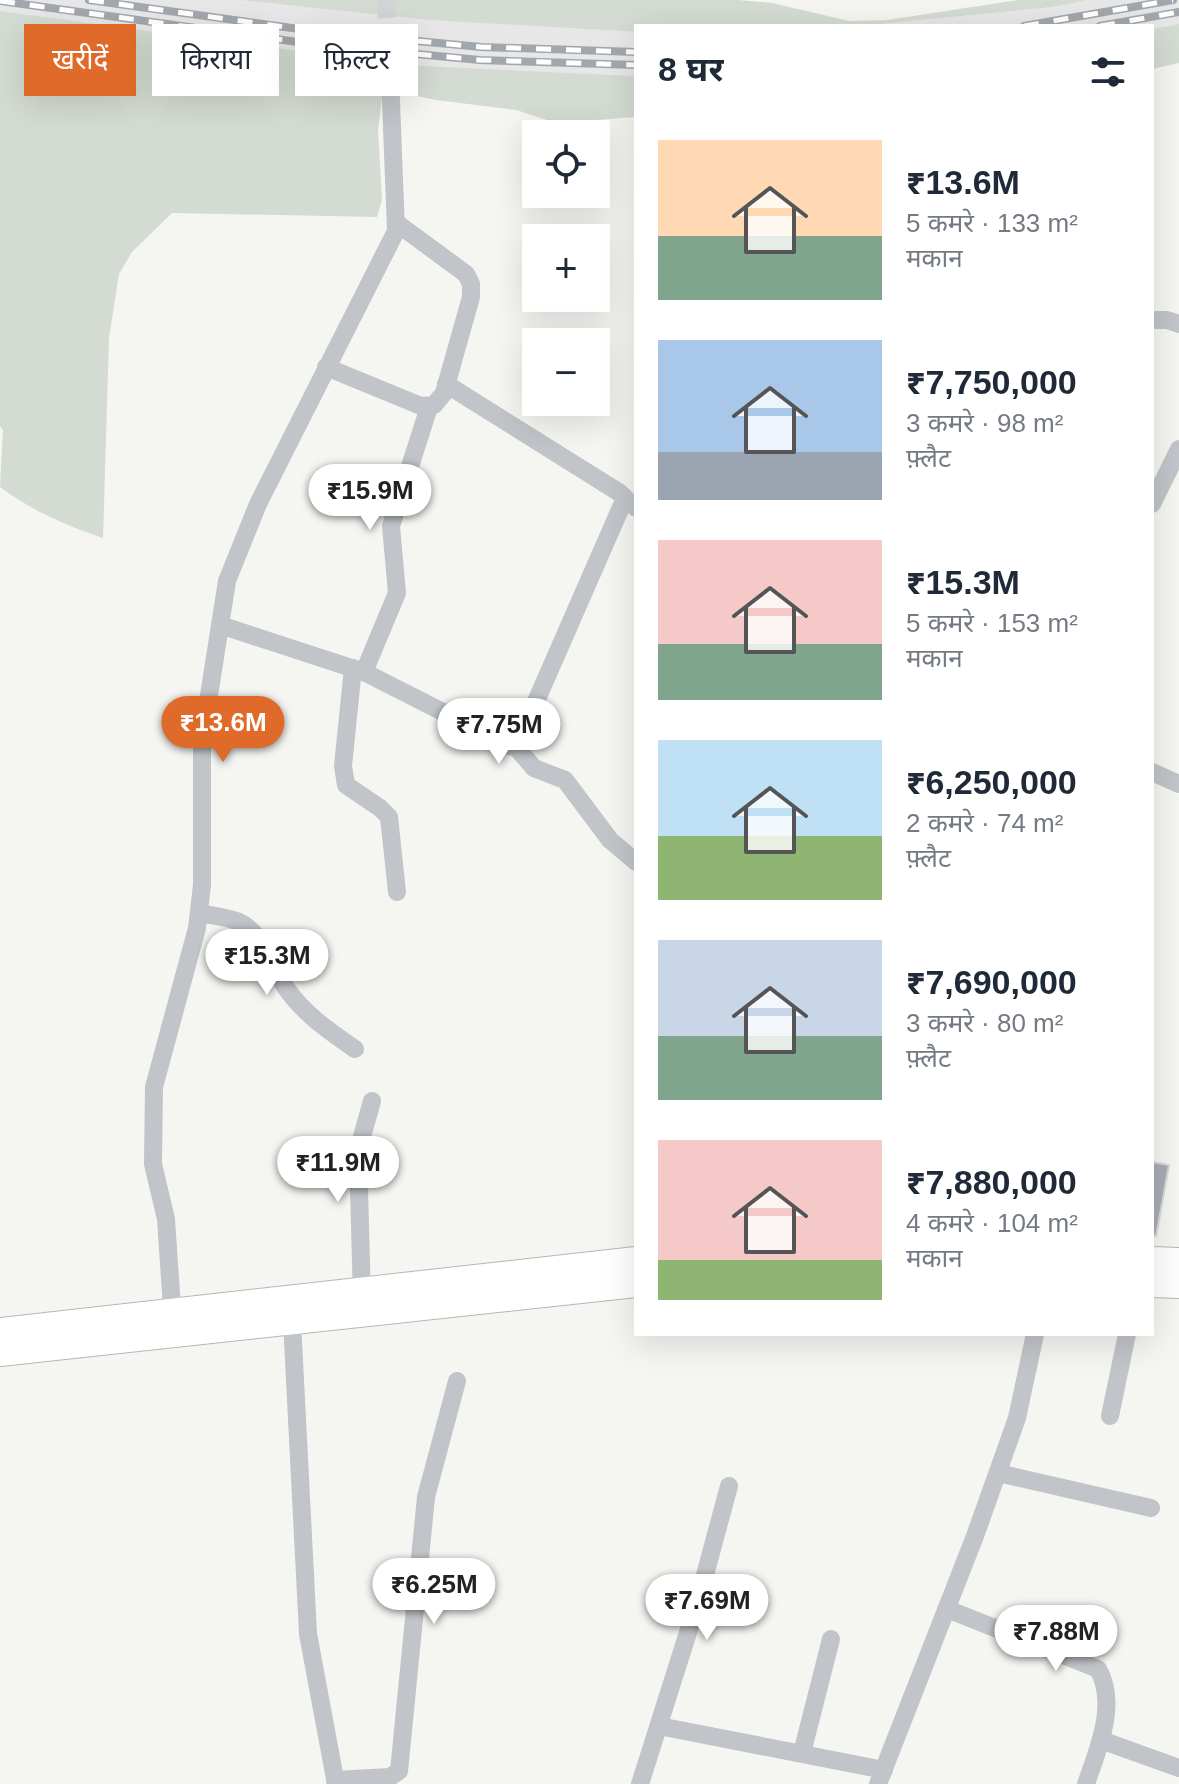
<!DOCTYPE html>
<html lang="hi">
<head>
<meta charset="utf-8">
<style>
	:root { --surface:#fff; --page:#f6f6f7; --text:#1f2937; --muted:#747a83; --accent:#df6a29 }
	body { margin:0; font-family:Helvetica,"Noto Sans Devanagari",sans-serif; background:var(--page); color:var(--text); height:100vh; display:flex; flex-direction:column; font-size:30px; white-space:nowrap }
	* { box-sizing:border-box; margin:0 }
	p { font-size:26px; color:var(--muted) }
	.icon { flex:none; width:44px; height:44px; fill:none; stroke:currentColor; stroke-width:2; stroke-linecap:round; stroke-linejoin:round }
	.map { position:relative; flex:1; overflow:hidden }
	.sheet { position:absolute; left:634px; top:24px; width:520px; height:1312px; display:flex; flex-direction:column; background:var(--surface); border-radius:0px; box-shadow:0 8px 32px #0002 }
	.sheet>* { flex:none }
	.hud { position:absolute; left:24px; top:24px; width:490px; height:72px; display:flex; gap:16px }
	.tools { position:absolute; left:522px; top:120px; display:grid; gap:16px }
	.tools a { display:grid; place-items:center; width:88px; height:88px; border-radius:0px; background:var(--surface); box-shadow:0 8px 32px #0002; font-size:40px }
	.price { position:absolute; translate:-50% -68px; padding:0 18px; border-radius:28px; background:#fff; color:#222; font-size:26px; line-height:52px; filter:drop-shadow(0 2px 4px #0008) }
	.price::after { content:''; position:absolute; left:50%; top:48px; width:24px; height:18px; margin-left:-12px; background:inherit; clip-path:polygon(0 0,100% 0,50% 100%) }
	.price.active { background:var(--accent); color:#fff }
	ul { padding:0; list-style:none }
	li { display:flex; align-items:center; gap:24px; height:200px; padding:0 24px }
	li span { display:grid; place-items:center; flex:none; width:224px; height:160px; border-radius:0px; color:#555 }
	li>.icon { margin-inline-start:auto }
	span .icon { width:96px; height:96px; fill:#fffc; stroke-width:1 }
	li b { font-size:34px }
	h2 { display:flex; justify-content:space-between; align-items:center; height:96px; padding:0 24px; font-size:34px }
	.chip { padding:0 28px; border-radius:0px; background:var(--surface); box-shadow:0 8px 32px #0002; font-size:28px; line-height:72px }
	.chip.active { background:var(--accent); color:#fff }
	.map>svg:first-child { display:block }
	.built { fill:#e6e7e6 }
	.green { fill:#d4dbd2 }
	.building { fill:#a7adb5; stroke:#d7d7d5; stroke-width:2 }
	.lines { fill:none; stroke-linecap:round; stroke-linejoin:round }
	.minor-tunnel { stroke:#d1d5d6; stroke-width:18; stroke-dasharray:18 9; stroke-linecap:butt }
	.highway-casing { stroke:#b4b7ba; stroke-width:28 }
	.minor { stroke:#c1c4c8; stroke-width:18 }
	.highway { stroke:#fff; stroke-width:26 }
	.rail-casing { stroke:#a2a7ad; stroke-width:8 }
	.rail { stroke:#fff; stroke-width:5; stroke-dasharray:15; stroke-linecap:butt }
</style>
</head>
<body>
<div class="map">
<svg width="1179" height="1784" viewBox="0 0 1179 1784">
	<rect width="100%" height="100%" fill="#f5f6f2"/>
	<g class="built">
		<path d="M0,0h239l189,20 208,12v44l-233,-11 -403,-54z"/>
		<path d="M1088,0h91v24l-27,5v-3h-291l191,-19z"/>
	</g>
	<g class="green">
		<path d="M239,0h499l34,3 77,18 38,-1 131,-20h70l-36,7 -191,19h-225v6l-208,-12z"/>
		<path d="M0,11l403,54 233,11v41l-39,3 -22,9 -59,-19 -80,-10 -53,-11 -5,41 4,70 -5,17 -205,-4 -40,39 -13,22 -10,64 -6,200c-38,-13 -71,-27 -103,-51l3,-57 -3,-4z"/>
		<path d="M1179,24v39l-27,6v-40z"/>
	</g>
	<path class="building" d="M1152,1162l17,3 -13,71 -4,-1z"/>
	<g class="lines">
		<path class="minor-tunnel" d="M386,0l4,75"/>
		<g class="highway-casing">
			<g id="highway">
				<path d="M1152,1260l27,1"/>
				<path d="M1152,1284l27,1"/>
				<path d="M0,1331l636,-71"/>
				<path d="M0,1353l636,-69"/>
			</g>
		</g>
		<g class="minor">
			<path d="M1152,320h15l12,4"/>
			<path d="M326,367l95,39 13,-1 10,-12 27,-96v-13l-5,-10 -68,-50"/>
			<path d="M446,384l174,109 16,15"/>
			<path d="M1152,504l27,-55"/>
			<path d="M220,625l144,47 146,74 10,-8 105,-240"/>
			<path d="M353,668l-10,98 3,19 34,23 9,9 8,75"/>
			<path d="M364,672l33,-79 -6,-67 38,-119"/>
			<path d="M514,745l20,23 31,12 45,60 26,22"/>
			<path d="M1152,772l27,12"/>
			<path d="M199,913c13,3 31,4 42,10 24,13 31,44 45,65 18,26 43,43 69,61"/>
			<path d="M362,1300l-4,-149 14,-50"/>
			<path d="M292,1321l16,313 28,150"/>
			<path d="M173,1323l-7,-104 -13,-55 1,-77 43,-159 5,-43v-145l25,-159 31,-77 138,-273 -6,-156"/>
			<path d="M1110,1416l17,-82"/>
			<path d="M998,1473l153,35"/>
			<path d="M947,1609l151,60c20,35 0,80 -12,115"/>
			<path d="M659,1726l225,44"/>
			<path d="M1101,1740l78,28"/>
			<path d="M802,1753l29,-114"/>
			<path d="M335,1780l55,-3 9,-6 27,-274 31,-116"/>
			<path d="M640,1784l58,-183 31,-115"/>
			<path d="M878,1784l97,-248 42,-118 18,-84"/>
		</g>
		<use href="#highway" class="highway"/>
		<g class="rail-casing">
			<g id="rail">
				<path d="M89,0l232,32 160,15 155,5"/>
				<path d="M0,1l320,44 160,15 156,5"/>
				<path d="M1024,26l149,-26"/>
				<path d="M1100,26l79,-14"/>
			</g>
		</g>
		<use href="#rail" class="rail"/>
	</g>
</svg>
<div class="tools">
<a><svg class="icon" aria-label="locate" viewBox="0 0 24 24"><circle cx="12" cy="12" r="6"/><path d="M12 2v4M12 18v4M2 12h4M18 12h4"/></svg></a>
<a>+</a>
<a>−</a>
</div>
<b class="price" style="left:370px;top:532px">₹15.9M</b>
<b class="price active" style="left:223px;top:764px">₹13.6M</b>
<b class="price" style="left:499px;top:766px">₹7.75M</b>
<b class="price" style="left:267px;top:997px">₹15.3M</b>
<b class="price" style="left:338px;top:1204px">₹11.9M</b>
<b class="price" style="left:434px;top:1626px">₹6.25M</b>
<b class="price" style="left:707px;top:1642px">₹7.69M</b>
<b class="price" style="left:1056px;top:1673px">₹7.88M</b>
<div class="hud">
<a class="chip active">खरीदें</a>
<a class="chip">किराया</a>
<a class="chip">फ़िल्टर</a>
</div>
<section class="sheet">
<h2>8 घर<svg class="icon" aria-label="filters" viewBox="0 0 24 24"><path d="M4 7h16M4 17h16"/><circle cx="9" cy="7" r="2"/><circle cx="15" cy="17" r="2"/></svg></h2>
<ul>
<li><span style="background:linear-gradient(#ffd9b3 60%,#7fa58c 0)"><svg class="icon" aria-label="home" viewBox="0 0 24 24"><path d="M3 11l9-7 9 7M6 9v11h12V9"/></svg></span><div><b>₹13.6M</b><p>5 कमरे · 133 m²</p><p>मकान</p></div></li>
<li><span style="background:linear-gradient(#a9c7e8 70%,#9aa5b1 0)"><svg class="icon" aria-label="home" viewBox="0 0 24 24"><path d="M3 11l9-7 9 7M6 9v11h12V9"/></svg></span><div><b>₹7,750,000</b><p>3 कमरे · 98 m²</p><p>फ़्लैट</p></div></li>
<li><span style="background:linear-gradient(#f6c9c9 65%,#7fa58c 0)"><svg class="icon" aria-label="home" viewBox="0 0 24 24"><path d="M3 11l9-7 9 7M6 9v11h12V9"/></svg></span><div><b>₹15.3M</b><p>5 कमरे · 153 m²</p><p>मकान</p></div></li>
<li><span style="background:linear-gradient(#bfe0f5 60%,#8fb573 0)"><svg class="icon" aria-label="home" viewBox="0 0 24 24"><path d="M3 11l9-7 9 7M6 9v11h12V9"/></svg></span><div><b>₹6,250,000</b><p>2 कमरे · 74 m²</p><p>फ़्लैट</p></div></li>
<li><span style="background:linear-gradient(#c9d6e8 60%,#7fa58c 0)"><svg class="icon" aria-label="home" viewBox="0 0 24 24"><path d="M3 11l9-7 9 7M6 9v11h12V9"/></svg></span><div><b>₹7,690,000</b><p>3 कमरे · 80 m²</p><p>फ़्लैट</p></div></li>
<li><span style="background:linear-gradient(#f6c9c9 75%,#8fb573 0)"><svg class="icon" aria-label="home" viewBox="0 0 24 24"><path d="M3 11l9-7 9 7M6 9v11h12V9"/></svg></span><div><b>₹7,880,000</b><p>4 कमरे · 104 m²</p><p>मकान</p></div></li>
</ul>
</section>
</div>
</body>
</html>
